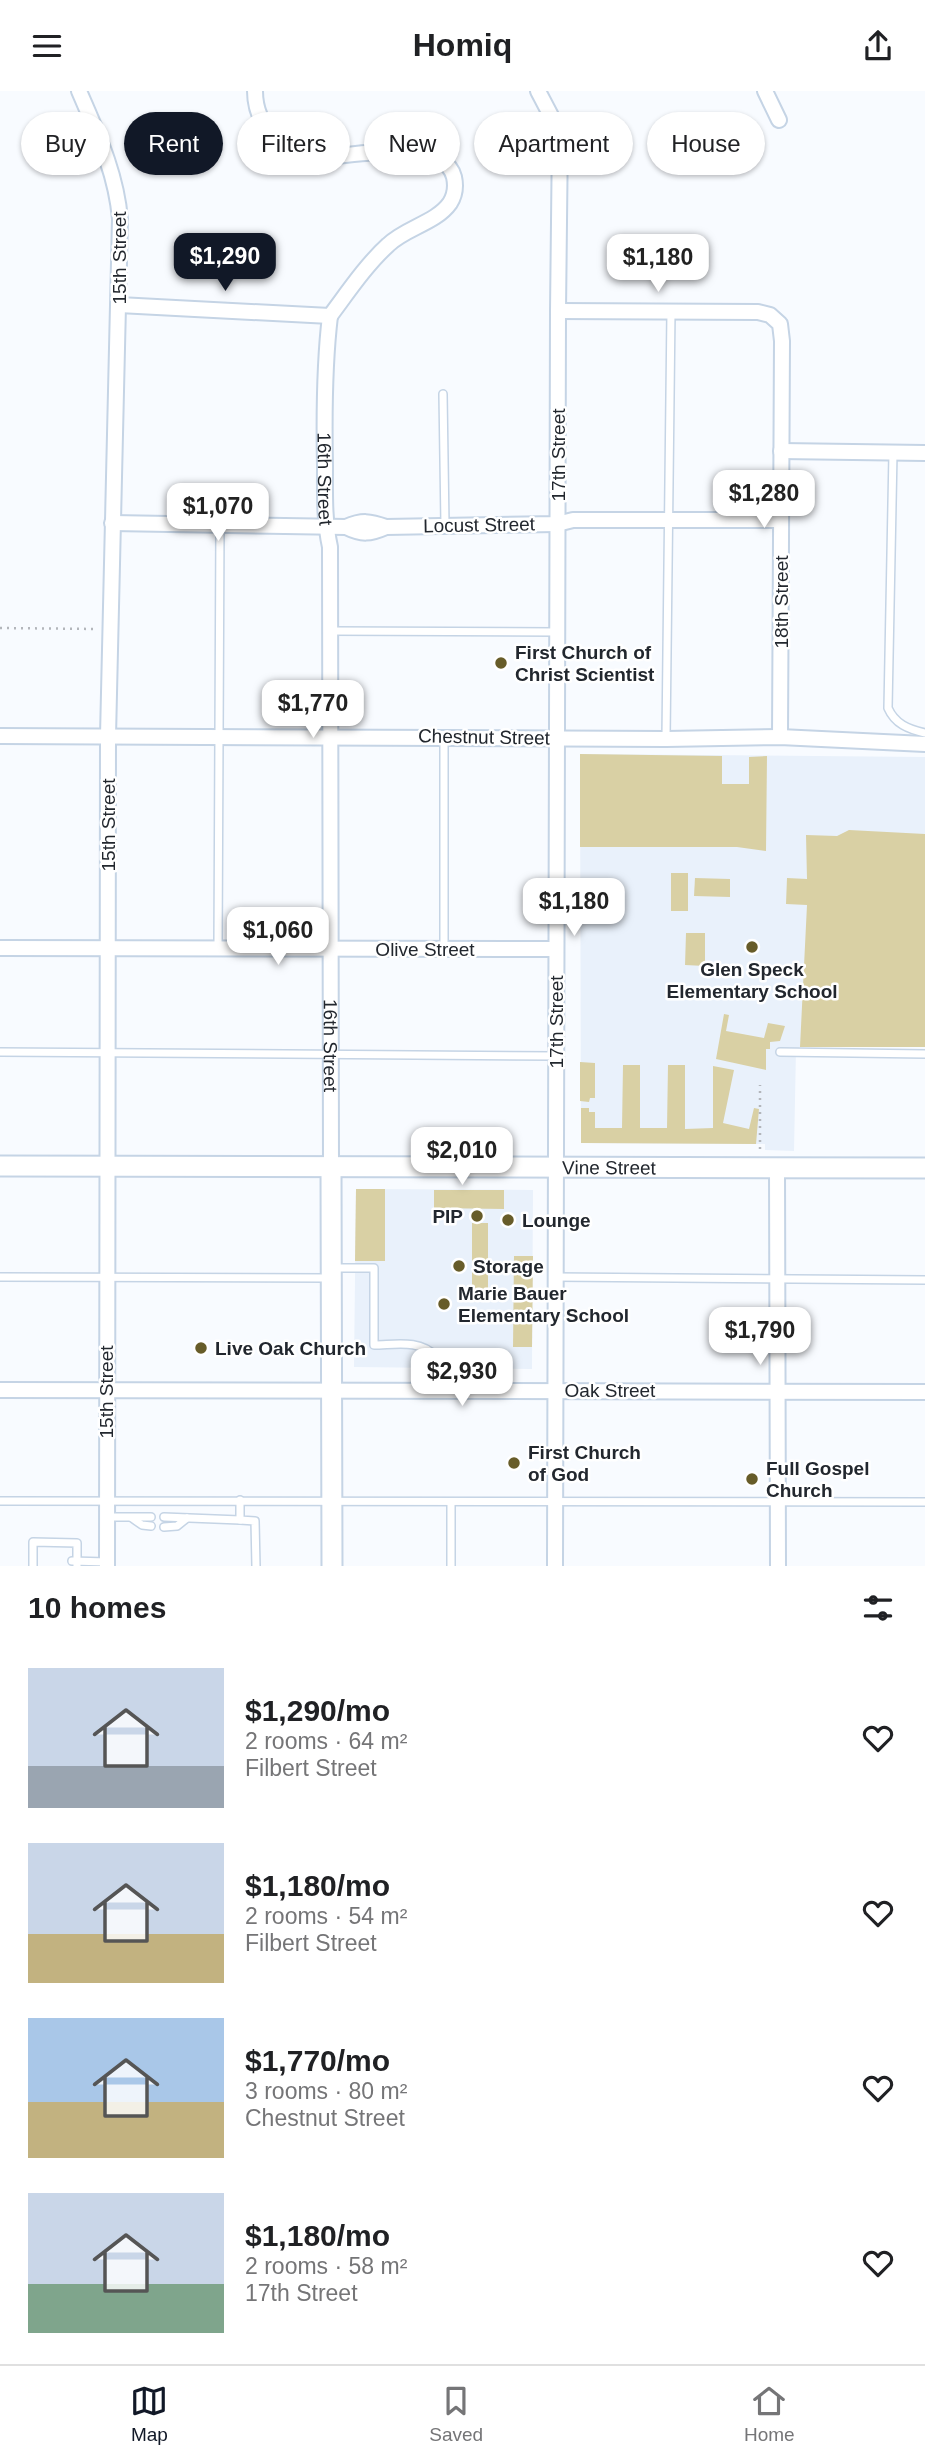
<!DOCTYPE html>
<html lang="en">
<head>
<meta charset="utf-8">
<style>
	:root { --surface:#fff; --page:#f2f2f2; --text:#202124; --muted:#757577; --line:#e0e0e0; --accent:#111827 }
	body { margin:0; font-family:Helvetica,sans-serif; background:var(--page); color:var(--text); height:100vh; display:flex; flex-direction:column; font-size:26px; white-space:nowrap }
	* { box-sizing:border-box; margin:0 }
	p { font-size:23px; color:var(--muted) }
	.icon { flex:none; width:38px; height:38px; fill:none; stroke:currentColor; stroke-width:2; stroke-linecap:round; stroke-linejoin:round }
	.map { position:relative; height:1475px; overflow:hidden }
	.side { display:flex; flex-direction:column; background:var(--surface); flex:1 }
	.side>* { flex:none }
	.guide { position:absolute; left:21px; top:21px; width:884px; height:63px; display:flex; gap:14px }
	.price { position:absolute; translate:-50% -60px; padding:0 16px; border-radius:14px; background:#fff; color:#222; font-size:23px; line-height:46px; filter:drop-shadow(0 2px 4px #0008) }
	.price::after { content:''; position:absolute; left:50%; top:42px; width:21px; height:16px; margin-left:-10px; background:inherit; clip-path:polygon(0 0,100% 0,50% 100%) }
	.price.selected { background:var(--accent); color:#fff }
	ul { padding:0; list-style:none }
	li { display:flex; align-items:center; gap:21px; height:175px; padding:0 28px }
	li span { display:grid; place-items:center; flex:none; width:196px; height:140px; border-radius:0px; color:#555 }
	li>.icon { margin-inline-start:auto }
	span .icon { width:84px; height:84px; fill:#fffc; stroke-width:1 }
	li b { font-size:30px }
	h2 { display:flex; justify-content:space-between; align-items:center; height:84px; padding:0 28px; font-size:30px }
	.tag { padding:0 24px; border-radius:32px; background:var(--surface); box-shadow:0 2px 5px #0004; font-size:24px; line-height:63px }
	.tag.selected { background:var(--accent); color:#fff }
	header { display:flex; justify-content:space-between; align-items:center; height:91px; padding:0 28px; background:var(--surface); font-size:32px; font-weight:700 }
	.menu { display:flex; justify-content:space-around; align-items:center; height:98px; border-top:2px solid var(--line); background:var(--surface); font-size:19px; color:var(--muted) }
	.menu a { display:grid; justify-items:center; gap:4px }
	.menu .selected { color:var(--accent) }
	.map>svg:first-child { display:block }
	.built { fill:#e9f1fb }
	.green { fill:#d9d0a4 }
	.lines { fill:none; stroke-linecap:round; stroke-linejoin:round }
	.lane-casing { stroke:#c5d4e5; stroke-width:10 }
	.street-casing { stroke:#c5d4e5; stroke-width:18 }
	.secondary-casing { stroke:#c5d4e5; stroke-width:23 }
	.path { stroke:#b3b6bb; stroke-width:2.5; stroke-dasharray:2 5; stroke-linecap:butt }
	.lane { stroke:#fff; stroke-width:7 }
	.street { stroke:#fff; stroke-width:14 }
	.secondary { stroke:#fff; stroke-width:19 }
	.poi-dot { fill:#675c29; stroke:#fff; stroke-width:2.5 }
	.labels { text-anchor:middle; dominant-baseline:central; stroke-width:5; stroke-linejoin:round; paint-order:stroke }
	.street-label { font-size:19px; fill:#22272e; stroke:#fff }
	.poi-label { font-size:19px; font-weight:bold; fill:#22272e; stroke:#fff; text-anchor:start }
</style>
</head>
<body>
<header><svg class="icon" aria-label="menu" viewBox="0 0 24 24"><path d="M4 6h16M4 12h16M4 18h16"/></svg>Homiq<svg class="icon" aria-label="share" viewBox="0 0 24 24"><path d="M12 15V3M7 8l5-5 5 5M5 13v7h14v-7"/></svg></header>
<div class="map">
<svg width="925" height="1475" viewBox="0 0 925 1475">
	<rect width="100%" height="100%" fill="#f8fbff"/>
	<g class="built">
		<path d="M580,663l345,3v290h-125l-4,2 -2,102 -29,-1v-6l-184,-1z"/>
		<path d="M356,1098l177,1 -1,179 -178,-2z"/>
	</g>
	<g class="green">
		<path d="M580,663l142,2v28h27v-27l18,-1 -1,95 -29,-4h-157z"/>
		<path d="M849,739l76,4v213h-125l7,-142 -21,-1 1,-26 20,1 -1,-44 31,1z"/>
		<rect x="671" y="782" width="17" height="38"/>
		<path d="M695,787l35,1v18l-36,-1z"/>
		<path d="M686,842h19v33l-20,-1z"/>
		<path d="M724,923l5,1 -3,16 38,7 4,-15 17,3 -5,15 -10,1v7h-4v21l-50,-11z"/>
		<path d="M580,971l15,1v35h-5l-1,4 -9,-1z"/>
		<path d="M623,974h17v63h27l1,-63h17v64l28,-1v-62l21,4 -11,53 26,6 5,-21 5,1 -3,35 -175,-1v-35h8v4h6v16h27z"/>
		<path d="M356,1098h29v72h-30z"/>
		<path d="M434,1099h70v19l-70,-1z"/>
		<path d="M472,1132h16v39l-16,1z"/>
		<path d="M514,1165h19l-1,91h-19z"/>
		<path d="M488,1177v34h-16v-33z"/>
	</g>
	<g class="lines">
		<g class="lane-casing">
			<g id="lane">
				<path d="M443,303l2,131"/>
				<path d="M893,362l-5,255c7,16 20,21 37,25"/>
				<path d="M331,540l226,1"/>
				<path d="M666,647l5,-427"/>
				<path d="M218,857l2,-423"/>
				<path d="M444,858v-212"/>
				<path d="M0,961l555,4"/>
				<path d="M780,961l145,2"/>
				<path d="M334,1177h40v77c20,0 46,-6 61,11l-1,34"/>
				<path d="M0,1186l328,1"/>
				<path d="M556,1186l369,3"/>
				<path d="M240,1409v20l15,1 1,45"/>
				<path d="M0,1410l925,1"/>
				<path d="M451,1411v64"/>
				<path d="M107,1426h44"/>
				<path d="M164,1426l76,3"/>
				<path d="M132,1427l10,7 9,1"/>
				<path d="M164,1436l13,-1 10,-8"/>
				<path d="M72,1470l35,1"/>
				<path d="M33,1475v-24l44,1v23"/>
			</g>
		</g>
		<g class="street-casing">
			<g id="street">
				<path d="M79,0c18,42 37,81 41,128l-12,517 -1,830"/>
				<path d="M255,0c0,37 30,63 65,67 32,-3 124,-21 134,19 2,9 1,18 -4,26 -14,20 -45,25 -62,42 -22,20 -40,47 -58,71"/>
				<path d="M538,0l22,42 -2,178 -3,1255"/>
				<path d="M765,0l14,29"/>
				<path d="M119,214l211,11"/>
				<path d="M558,220l200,1 12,3 10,9 2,17 -2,396"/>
				<path id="s1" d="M330,225c-6,50 -6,100 -5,150 0,27 -1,54 5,81l1,620"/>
				<path d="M781,360l144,2"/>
				<path d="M112,432l234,4c16,-7 24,-6 40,0l171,-3 16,-4h208"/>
				<path d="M346,436c16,8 24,7 40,0"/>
				<path d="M0,645l666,3 114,-2 145,7"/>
				<path d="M0,857l556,1"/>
				<path d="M777,1076l1,399"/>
				<path d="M0,1299l925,2"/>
			</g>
		</g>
		<g class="secondary-casing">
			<g id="secondary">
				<path id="s2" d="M0,1075l925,2"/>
				<path d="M331,1076l1,399"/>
			</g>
		</g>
		<g class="path">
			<path d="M0,537l98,1"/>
			<path d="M760,1058v-64"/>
		</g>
		<use href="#lane" class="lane"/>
		<use href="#street" class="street"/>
		<use href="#secondary" class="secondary"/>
	</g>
	<g class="poi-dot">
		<circle cx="501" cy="572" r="7"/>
		<circle cx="752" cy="856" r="7"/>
		<circle cx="477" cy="1125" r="7"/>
		<circle cx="508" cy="1129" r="7"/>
		<circle cx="459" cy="1175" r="7"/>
		<circle cx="444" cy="1213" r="7"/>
		<circle cx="201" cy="1257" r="7"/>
		<circle cx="514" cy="1372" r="7"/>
		<circle cx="752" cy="1388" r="7"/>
	</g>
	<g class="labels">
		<g class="street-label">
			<text transform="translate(119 167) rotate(-90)">15th Street</text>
			<text transform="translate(558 364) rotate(-90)">17th Street</text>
			<text stroke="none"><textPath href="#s1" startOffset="163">16th Street</textPath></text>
			<text transform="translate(479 434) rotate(-1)">Locust Street</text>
			<text transform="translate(781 511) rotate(-90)">18th Street</text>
			<text transform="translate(484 646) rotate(1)">Chestnut Street</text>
			<text transform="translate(108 734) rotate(-90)">15th Street</text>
			<text x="425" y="858">Olive Street</text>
			<text transform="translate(556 931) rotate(-90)">17th Street</text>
			<text stroke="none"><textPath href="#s1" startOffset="730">16th Street</textPath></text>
			<text stroke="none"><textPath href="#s2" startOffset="609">Vine Street</textPath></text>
			<text x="610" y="1299">Oak Street</text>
			<text transform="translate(106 1301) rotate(-90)">15th Street</text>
		</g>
		<g class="poi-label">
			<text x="515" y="561">First Church of<tspan x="515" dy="22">Christ Scientist</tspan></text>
			<text x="752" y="878" text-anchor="middle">Glen Speck<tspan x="752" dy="22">Elementary School</tspan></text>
			<text x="463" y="1125" text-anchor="end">PIP</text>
			<text x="522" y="1129">Lounge</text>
			<text x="473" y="1175">Storage</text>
			<text x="458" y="1202">Marie Bauer<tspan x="458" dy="22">Elementary School</tspan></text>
			<text x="215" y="1257">Live Oak Church</text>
			<text x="528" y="1361">First Church<tspan x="528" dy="22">of God</tspan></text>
			<text x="766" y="1377">Full Gospel<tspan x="766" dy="22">Church</tspan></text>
		</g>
	</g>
</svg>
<b class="price selected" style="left:225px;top:202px">$1,290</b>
<b class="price" style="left:658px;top:203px">$1,180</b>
<b class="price" style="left:764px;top:439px">$1,280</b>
<b class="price" style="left:218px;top:452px">$1,070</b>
<b class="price" style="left:313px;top:649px">$1,770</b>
<b class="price" style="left:574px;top:847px">$1,180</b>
<b class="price" style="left:278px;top:876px">$1,060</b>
<b class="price" style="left:462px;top:1096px">$2,010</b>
<b class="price" style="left:760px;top:1276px">$1,790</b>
<b class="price" style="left:462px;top:1317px">$2,930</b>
<div class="guide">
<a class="tag">Buy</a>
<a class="tag selected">Rent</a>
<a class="tag">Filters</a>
<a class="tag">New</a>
<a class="tag">Apartment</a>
<a class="tag">House</a>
</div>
</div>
<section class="side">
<h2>10 homes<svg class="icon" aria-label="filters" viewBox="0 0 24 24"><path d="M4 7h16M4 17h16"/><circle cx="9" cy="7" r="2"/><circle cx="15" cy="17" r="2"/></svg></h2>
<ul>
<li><span style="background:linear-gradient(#c9d6e8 70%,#9aa5b1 0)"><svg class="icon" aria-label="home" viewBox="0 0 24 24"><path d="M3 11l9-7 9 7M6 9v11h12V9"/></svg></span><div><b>$1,290/mo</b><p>2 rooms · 64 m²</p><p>Filbert Street</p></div><svg class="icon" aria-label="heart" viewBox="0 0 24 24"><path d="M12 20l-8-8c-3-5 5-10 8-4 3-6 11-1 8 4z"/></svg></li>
<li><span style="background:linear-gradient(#c9d6e8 65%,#c2b280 0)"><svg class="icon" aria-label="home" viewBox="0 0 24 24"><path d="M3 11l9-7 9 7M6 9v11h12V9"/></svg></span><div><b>$1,180/mo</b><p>2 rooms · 54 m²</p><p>Filbert Street</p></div><svg class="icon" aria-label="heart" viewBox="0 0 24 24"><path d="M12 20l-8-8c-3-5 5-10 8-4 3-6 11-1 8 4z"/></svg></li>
<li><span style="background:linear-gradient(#a9c7e8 60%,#c2b280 0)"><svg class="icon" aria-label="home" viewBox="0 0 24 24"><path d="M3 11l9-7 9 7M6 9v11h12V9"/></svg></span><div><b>$1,770/mo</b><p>3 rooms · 80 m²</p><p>Chestnut Street</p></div><svg class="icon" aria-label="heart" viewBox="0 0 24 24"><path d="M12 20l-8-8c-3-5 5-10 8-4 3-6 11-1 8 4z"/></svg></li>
<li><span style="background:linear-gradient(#c9d6e8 65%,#7fa58c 0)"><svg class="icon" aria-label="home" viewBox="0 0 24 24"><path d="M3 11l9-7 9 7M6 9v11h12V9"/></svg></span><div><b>$1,180/mo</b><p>2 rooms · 58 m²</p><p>17th Street</p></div><svg class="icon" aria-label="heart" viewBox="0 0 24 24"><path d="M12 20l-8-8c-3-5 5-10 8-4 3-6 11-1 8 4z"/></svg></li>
</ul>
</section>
<nav class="menu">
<a class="selected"><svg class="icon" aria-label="map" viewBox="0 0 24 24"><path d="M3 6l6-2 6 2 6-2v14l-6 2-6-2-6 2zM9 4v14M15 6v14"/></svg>Map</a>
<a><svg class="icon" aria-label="saved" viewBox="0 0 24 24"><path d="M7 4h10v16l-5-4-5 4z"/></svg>Saved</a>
<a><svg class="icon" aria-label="home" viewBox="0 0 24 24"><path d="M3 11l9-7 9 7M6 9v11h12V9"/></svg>Home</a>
</nav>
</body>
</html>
